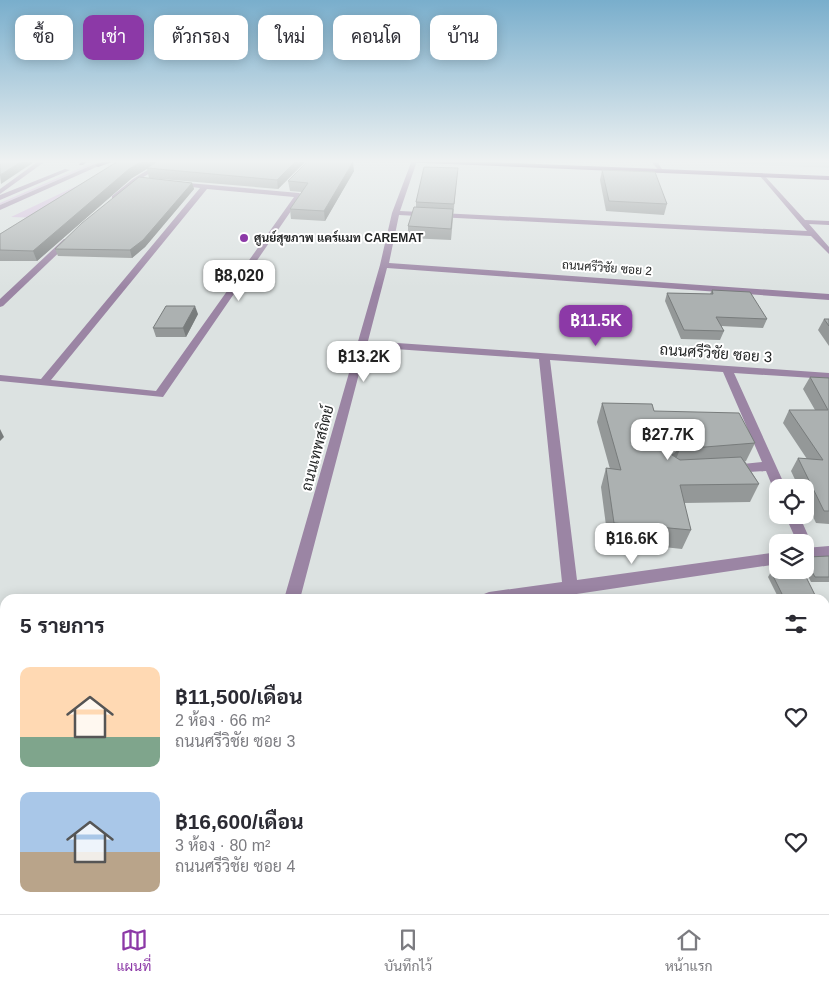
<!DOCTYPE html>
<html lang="th">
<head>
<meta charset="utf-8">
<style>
	:root { --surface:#fff; --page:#f7f7f7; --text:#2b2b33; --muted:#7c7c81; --line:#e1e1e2; --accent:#8c39a7 }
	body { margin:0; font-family:Arial,Sarabun,sans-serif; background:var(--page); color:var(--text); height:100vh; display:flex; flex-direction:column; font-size:19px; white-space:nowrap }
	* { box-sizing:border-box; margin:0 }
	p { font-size:16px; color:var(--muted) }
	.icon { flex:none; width:28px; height:28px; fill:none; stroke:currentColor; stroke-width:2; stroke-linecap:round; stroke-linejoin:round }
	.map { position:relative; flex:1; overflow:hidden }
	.sheet { position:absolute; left:0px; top:594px; width:830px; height:321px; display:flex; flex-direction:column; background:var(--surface); border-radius:15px 15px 0 0; box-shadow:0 2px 12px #0003 }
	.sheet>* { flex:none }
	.guide { position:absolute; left:15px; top:15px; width:500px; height:45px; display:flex; gap:10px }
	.buttons { position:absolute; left:769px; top:479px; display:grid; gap:10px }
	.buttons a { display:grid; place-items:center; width:45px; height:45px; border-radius:10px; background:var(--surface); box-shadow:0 2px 12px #0003; font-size:25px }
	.price { position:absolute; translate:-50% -42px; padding:0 11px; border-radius:10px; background:#fff; color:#222; font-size:16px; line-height:32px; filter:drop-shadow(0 1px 2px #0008) }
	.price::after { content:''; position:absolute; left:50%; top:30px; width:15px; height:11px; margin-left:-8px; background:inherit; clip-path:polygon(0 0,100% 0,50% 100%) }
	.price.current { background:var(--accent); color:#fff }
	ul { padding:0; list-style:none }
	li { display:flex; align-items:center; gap:15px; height:125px; padding:0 20px }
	li span { display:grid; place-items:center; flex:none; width:140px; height:100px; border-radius:10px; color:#555 }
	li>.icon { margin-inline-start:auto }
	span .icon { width:60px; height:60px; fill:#fffc; stroke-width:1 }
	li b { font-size:21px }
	h2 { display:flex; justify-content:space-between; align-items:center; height:60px; padding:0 20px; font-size:21px }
	.pill { padding:0 18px; border-radius:10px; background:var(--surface); box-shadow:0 2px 12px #0003; font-size:18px; line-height:45px }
	.pill.current { background:var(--accent); color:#fff }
	.menu { display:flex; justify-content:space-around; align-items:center; height:70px; border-top:1px solid var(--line); background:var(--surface); font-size:14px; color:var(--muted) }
	.menu a { display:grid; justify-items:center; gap:2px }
	.menu .current { color:var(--accent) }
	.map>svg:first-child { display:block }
	.built { fill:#c7d5d4 }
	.green { fill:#d3bcdc }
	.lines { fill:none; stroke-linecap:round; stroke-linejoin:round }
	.minor { fill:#9b85a4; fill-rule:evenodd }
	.major { fill:#613a6f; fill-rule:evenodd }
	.wall { fill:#949898 }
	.shaded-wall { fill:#787c7c }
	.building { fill:#acb1b1; stroke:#787c7c }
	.poi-dot { fill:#8c39a7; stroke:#fff; stroke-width:2 }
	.labels { text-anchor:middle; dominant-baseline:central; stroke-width:4; stroke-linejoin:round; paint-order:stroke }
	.far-poi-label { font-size:12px; font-weight:bold; fill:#242626; stroke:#fff; text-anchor:start }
	.far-street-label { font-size:12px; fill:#242626; stroke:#fff }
	.street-label { font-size:15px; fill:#242626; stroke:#fff }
</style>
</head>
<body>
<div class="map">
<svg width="829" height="914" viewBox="0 0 829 914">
	<rect width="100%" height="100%" fill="#dce2e1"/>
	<path class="built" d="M651,160h178v8l-176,-8z"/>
	<g class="green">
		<path d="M99,160h5l-104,45v-2z"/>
		<path d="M125,163l27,3 -28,16 -79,36 -34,-1z"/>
	</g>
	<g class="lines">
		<g class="minor">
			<path d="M40,160h7l-47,34v-5z"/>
			<path d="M104,160h8l-112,50v-5z"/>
			<path d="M164,160h7l-34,21 -21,17h-4v-2l21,-17z"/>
			<path d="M412,160l5,1 -17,50 407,20 -47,-55v-2l2,-1 43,47 24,1v4l-20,-1 20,23v7l-18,-18 -412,-21 -10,48 440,31v6l-442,-32 -19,73 461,32v6l-95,-6 52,115h-8v4l-5,-4 -7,-17 -33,2 -6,-4 6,-4 29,-3 -39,-90 -173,-12 27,220 201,-28v12l-208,31 -34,4h-55l3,-5 5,-2 73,-10 -23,-223 -173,-12 -66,252h-16l96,-334 12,-52z"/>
			<path d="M650,160h6l8,12h-4z"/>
			<path d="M65,169l5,1 -70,30v-5z"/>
			<path d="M177,182l122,11 3,2 -139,202 -163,-16v-6l41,4 159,-191 -25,-3v-2zM207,189l87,8 -138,194 -105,-11z"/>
			<path d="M64,239l7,2 -68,65 -3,1v-8z"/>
			<path d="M785,515h14l12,27 -2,4 -4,1v-5h-8z"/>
			<path d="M829,546v12l-24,2v-12z"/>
			<path d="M745,910h22l1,4h-22z"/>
		</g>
		<g class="major">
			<path d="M82,160h7l-6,5h-4z"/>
			<path d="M108,160h10l-20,7 -3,-2z"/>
			<path d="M398,160h46l385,16v4l-428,-18z"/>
		</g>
	</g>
	<g class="wall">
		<path d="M120,160h187l-29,29 -129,-11 -2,-9 -15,9 -95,83h-37v-27z"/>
		<path d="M309,160h23l22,11 -29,50 -34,-2 -1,-10 12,-17 -12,-1 -2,-10z"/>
		<path d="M733,160h51l-1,3 -49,-2z"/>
		<path d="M602,170l65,34 -3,11 -58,-4 -6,-31z"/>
		<path d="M457,175l-6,65 -43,-2v-12l8,-19v-5z"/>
		<path d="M192,183l2,6 -49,58 -13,11 -74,-2 -3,-7z"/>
		<path d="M712,290l55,29 -4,9 -42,-2 3,5 -4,9 -39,-1 -16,-38 2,-8 43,1z"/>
		<path d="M198,314l-12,23h-30l-3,-9z"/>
		<path d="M824,319h5v27l-11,-16z"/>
		<path d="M810,377l19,1v146l-13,-1 -11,-23v-12h-6l-8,-17 7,-13 9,1 -24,-36 6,-13h26l-12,-21z"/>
		<path d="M602,403l52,8 101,32 -9,18h-1l14,23 -9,18 -66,1 7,27 -9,19 -74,-8 -7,-54 5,-19 4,1 -13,-47z"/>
		<path d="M805,556l3,1 21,-1v26h-18l-6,-12z"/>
		<path d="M771,572l45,25 -2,2h-35l-11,-22z"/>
	</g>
	<g class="shaded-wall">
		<path d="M24,160h13l-36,24 -1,-9z"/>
		<path d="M144,160h17l-29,18 -95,83 -4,-10 96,-82z"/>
		<path d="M297,160h10l-29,29 -1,-9z"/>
		<path d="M353,162l1,9 -29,50 -1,-10z"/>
		<path d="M192,183l2,6 -49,58 -13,11 -2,-8z"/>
		<path d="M195,306l3,8 -12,23 -3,-9z"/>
		<path d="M0,429l4,8 -4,4z"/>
		<path d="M680,449l-7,18 -1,-12z"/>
	</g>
	<g class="building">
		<path d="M0,160h24l-24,15z"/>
		<path d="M120,160h24l-15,9 -96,82 -33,-1v-16z"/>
		<path d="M159,160h138l-20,20 -130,-12z"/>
		<path d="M309,160h19l25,2 -29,49 -34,-2 18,-26 -20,-2z"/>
		<path d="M424,167l34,1 -4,36 -38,-2z"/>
		<path d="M602,170l53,2 12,32 -58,-3z"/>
		<path d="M139,177l53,6 -49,57 -13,10 -75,-1 27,-26z"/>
		<path d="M414,207l39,2 -2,20 -43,-3z"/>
		<path d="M712,290l38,2 17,27 -51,-2 8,14 -40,-1 -17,-37 46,1z"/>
		<path d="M166,306h29l-12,22h-30z"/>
		<path d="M824,319h5v7z"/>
		<path d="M810,377l19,1v133h-5l-26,-53 25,2 -34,-50h39z"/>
		<path d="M602,403l50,1 2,7 85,2 16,30 -75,6 -8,6 8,5 61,-3 18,27 -79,1 11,45 -77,-7 -8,-55 15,2z"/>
		<path d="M805,556l3,1 21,-1v21h-14l-10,-18z"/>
		<path d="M771,572l33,1 12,24 -33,-1z"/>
	</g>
	<linearGradient id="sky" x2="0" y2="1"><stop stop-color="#79aecc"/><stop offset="0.56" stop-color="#eff2f2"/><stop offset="1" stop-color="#eff2f2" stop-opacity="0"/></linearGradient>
	<rect width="829" height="288" fill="url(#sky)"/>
	<circle class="poi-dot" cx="244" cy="238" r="5"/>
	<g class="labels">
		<g class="far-poi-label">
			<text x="254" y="238">ศูนย์สุขภาพ แคร์แมท CAREMAT</text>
		</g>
		<g class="far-street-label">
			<text transform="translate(607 268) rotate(4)">ถนนศรีวิชัย ซอย 2</text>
		</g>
		<g class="street-label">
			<text transform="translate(716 353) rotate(4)">ถนนศรีวิชัย ซอย 3</text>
			<text transform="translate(317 448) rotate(-75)">ถนนเทพสถิตย์</text>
		</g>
	</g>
</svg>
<div class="buttons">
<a><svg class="icon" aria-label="locate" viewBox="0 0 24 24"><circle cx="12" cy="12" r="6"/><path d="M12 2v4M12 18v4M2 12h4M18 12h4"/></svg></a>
<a><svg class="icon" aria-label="layers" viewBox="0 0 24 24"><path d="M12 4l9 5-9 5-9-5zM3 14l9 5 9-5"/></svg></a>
</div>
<b class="price" style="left:239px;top:302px">฿8,020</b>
<b class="price current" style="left:596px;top:347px">฿11.5K</b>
<b class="price" style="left:364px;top:383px">฿13.2K</b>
<b class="price" style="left:668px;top:461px">฿27.7K</b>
<b class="price" style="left:632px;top:565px">฿16.6K</b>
<div class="guide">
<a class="pill">ซื้อ</a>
<a class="pill current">เช่า</a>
<a class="pill">ตัวกรอง</a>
<a class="pill">ใหม่</a>
<a class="pill">คอนโด</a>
<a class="pill">บ้าน</a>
</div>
<section class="sheet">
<h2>5 รายการ<svg class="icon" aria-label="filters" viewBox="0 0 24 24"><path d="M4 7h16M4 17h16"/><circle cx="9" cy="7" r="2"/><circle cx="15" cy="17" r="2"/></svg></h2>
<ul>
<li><span style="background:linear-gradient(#ffd9b3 70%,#7fa58c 0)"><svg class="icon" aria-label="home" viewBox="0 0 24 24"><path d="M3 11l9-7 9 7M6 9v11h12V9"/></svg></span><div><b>฿11,500/เดือน</b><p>2 ห้อง · 66 m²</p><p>ถนนศรีวิชัย ซอย 3</p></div><svg class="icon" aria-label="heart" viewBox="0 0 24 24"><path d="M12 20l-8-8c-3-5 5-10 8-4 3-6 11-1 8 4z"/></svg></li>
<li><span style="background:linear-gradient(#a9c7e8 60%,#b9a48a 0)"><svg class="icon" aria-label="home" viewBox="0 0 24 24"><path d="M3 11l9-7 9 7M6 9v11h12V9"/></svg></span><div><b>฿16,600/เดือน</b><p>3 ห้อง · 80 m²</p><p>ถนนศรีวิชัย ซอย 4</p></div><svg class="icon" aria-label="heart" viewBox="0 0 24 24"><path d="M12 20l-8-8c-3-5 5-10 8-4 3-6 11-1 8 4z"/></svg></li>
</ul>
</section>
</div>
<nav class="menu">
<a class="current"><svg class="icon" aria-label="map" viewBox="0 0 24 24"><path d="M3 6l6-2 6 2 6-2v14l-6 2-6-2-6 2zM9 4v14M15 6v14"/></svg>แผนที่</a>
<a><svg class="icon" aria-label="saved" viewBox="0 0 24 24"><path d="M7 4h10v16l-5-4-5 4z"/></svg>บันทึกไว้</a>
<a><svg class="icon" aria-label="home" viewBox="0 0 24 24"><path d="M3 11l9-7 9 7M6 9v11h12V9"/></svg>หน้าแรก</a>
</nav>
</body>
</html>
